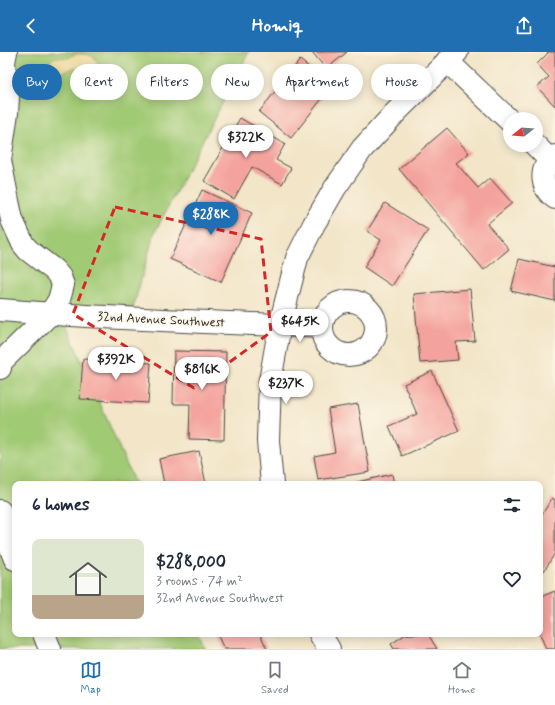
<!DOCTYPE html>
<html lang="en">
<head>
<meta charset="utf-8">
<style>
	:root { --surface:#fff; --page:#f6f6f7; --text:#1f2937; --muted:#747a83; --line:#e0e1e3; --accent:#1f6fb2 }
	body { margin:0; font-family:Mynerve,sans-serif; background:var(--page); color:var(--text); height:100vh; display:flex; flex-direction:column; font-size:15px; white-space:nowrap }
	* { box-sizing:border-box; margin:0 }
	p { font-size:13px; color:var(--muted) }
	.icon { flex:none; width:22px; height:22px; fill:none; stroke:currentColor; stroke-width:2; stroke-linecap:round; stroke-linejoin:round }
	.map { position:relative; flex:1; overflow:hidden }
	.panel { position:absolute; left:12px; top:429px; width:531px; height:156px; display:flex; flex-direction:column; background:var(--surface); border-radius:8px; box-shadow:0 2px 10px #0003 }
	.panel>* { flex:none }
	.hud { position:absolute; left:12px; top:12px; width:531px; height:36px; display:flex; gap:8px }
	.needle { width:26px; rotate:253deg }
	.tools { position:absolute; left:503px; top:60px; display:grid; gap:8px }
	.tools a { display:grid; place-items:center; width:40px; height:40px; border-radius:50%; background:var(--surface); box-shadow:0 2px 10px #0003; font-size:20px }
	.price { position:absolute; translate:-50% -34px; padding:0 9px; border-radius:14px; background:#fff; color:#222; font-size:13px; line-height:26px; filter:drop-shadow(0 1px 2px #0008) }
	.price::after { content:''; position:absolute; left:50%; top:24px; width:12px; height:9px; margin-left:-6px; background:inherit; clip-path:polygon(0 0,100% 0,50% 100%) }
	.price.on { background:var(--accent); color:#fff }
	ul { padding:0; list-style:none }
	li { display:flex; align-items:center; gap:12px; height:100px; padding:0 20px }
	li+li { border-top:1px solid var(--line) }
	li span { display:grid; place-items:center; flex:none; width:112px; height:80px; border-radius:8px; color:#555 }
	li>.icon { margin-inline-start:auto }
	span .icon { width:48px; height:48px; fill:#fffc; stroke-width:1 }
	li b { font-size:17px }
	h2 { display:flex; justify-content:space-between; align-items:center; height:48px; padding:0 20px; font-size:17px }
	.tag { padding:0 14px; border-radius:18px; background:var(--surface); box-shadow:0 2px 10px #0003; font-size:14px; line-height:36px }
	.tag.on { background:var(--accent); color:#fff }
	header { display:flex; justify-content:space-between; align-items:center; height:52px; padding:0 20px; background:var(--accent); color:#fff; font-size:18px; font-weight:700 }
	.dock { display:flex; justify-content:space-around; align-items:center; height:56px; border-top:1px solid var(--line); background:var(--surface); font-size:11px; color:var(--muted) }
	.dock a { display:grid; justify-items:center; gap:2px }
	.dock .on { color:var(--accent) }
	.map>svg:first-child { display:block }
	.green { fill:#a1ca75; stroke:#667a50 }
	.sand { fill:#eeda9e; stroke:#8c8264 }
	.building { fill:#f4a29d }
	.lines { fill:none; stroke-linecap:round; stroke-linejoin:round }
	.minor-casing { stroke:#494743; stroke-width:24 }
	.minor { stroke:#fff; stroke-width:22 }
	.marked { fill:none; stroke:#d62828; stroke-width:3; stroke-dasharray:8 5; stroke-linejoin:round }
	.labels { text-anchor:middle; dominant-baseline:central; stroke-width:3; stroke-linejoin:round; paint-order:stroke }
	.street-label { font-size:13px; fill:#2b2b2b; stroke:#fcf5e5 }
</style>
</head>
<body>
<header><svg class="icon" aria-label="back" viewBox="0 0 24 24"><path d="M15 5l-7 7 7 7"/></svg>Homiq<svg class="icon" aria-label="share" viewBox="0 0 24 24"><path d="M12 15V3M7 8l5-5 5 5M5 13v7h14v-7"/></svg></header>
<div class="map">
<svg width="555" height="597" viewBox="0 0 555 597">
	<rect width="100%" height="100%" fill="#fcf5e5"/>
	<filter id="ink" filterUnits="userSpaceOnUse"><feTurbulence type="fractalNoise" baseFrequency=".025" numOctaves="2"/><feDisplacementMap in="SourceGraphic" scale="8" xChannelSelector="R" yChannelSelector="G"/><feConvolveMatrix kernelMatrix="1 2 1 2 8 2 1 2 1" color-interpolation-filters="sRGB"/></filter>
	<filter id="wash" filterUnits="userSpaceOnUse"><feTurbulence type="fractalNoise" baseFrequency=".012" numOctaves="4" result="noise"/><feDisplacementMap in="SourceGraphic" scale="16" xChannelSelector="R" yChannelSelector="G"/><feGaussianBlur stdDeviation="0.9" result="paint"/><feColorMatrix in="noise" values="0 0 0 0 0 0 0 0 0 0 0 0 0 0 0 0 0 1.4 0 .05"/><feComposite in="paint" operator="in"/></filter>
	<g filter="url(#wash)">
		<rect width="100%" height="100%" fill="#f2e5c8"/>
		<path class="green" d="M0,0h249l-95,182 -24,85 -68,-3 73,168h-120v150h184l6,15h-205z"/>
		<path class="sand" d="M77,2c8,0 16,0 21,8 -1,4 -3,9 -7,10 -6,1 -11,-4 -16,-4 -10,1 -14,10 -24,0 -3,-15 8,-10 17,-10l5,-3z"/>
		<g id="blocks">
			<g class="building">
				<path d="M312,0h35l-21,17z"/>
				<path d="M547,0h8v54l-18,-19 12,-10 -12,-13 11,-11z"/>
				<path d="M300,8l32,26 -41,52 -32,-26z"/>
				<path d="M240,66l45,26 -9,16 15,8 -9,16 -30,-17 -18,32 -30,-18z"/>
				<path d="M447,76l22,25 -13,10 22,25 12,-10 22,25 -25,21 22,25 -25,21 -85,-101z"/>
				<path d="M202,138l50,23 -31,69 -51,-23z"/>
				<path d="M385,151l43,27 -36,56 -28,-19 17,-27 -14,-9z"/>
				<path d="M519,207l36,8v34l-44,-10z"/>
				<path d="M470,237l5,52 -19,1 2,18 -38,3 -6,-69z"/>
				<path d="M174,299l52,1 -2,88 -35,-1 1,-35h-17z"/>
				<path d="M83,307l68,4 -3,40 -68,-4z"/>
				<path d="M432,319l27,60 -57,25 -13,-30 28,-12 -13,-30z"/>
				<path d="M358,352l12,68 -52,8 -4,-24 21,-4 -7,-43z"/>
				<path d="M199,399l7,33h-42l-5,-25z"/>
				<path d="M392,422l2,10h-41v-1z"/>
				<path d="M552,446l3,2v53l-11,18 -4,-2v-51z"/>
				<path d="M555,539v58h-9l-6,-15v-37z"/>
				<path d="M217,582h43l7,15h-43z"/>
				<path d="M406,582h22l9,15h-43l-3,-5z"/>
			</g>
		</g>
	</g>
	<g filter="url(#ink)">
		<use href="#blocks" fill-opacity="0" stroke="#494743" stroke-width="1"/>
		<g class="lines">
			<g class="minor-casing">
				<g id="minor">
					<path d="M447,9l63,60"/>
					<path d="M535,93l15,15"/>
					<path d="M555,104c-16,12 -15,30 0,42"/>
					<circle cx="349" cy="276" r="27"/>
					<path d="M0,258c107,9 214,12 322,17"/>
					<path d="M0,316l1,-6 49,-48 9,-14 4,-15 -3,-8 -6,-7 -26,-20 -5,-6 -11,-24 -4,-19 -8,-41 7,-47 1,-15 -4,-36 2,-10"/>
					<path d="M272,432l-4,-43 2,-60 10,-56 17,-67 17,-34 21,-36 27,-39 35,-38 60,-59"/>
					<path d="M0,459l4,20 11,28"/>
					<path d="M44,582l6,15"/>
					<path d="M320,582l9,15"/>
				</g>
			</g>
			<use href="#minor" class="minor"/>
		</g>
	</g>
	<path class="marked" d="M115,155l146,32 10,93 -77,56 -121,-74z"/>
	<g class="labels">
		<g class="street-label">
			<text transform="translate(161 268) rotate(3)">32nd Avenue Southwest</text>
		</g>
	</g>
</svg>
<div class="tools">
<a><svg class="needle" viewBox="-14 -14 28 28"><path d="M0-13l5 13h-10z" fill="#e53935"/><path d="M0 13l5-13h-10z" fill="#747a83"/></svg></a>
</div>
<b class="price" style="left:246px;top:107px">$322K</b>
<b class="price on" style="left:211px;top:184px">$288K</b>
<b class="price" style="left:300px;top:291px">$645K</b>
<b class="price" style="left:116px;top:329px">$392K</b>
<b class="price" style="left:202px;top:339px">$816K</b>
<b class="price" style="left:286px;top:353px">$237K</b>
<div class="hud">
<a class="tag on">Buy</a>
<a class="tag">Rent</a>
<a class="tag">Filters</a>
<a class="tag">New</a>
<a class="tag">Apartment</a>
<a class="tag">House</a>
</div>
<section class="panel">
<h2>6 homes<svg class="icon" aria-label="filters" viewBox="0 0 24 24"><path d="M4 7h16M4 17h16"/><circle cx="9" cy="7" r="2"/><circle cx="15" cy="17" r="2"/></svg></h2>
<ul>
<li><span style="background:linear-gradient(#dfe7d0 70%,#b9a48a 0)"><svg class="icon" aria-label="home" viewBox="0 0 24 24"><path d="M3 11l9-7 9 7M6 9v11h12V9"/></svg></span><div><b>$288,000</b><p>3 rooms · 74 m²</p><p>32nd Avenue Southwest</p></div><svg class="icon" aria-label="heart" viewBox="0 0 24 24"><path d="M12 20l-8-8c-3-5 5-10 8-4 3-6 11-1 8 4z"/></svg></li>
</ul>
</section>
</div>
<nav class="dock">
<a class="on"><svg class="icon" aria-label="map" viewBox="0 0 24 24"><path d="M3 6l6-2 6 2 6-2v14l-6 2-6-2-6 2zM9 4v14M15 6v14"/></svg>Map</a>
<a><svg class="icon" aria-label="saved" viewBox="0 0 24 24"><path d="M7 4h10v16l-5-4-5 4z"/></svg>Saved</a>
<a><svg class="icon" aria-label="home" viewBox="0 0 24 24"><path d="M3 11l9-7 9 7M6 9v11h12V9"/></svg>Home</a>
</nav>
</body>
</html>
